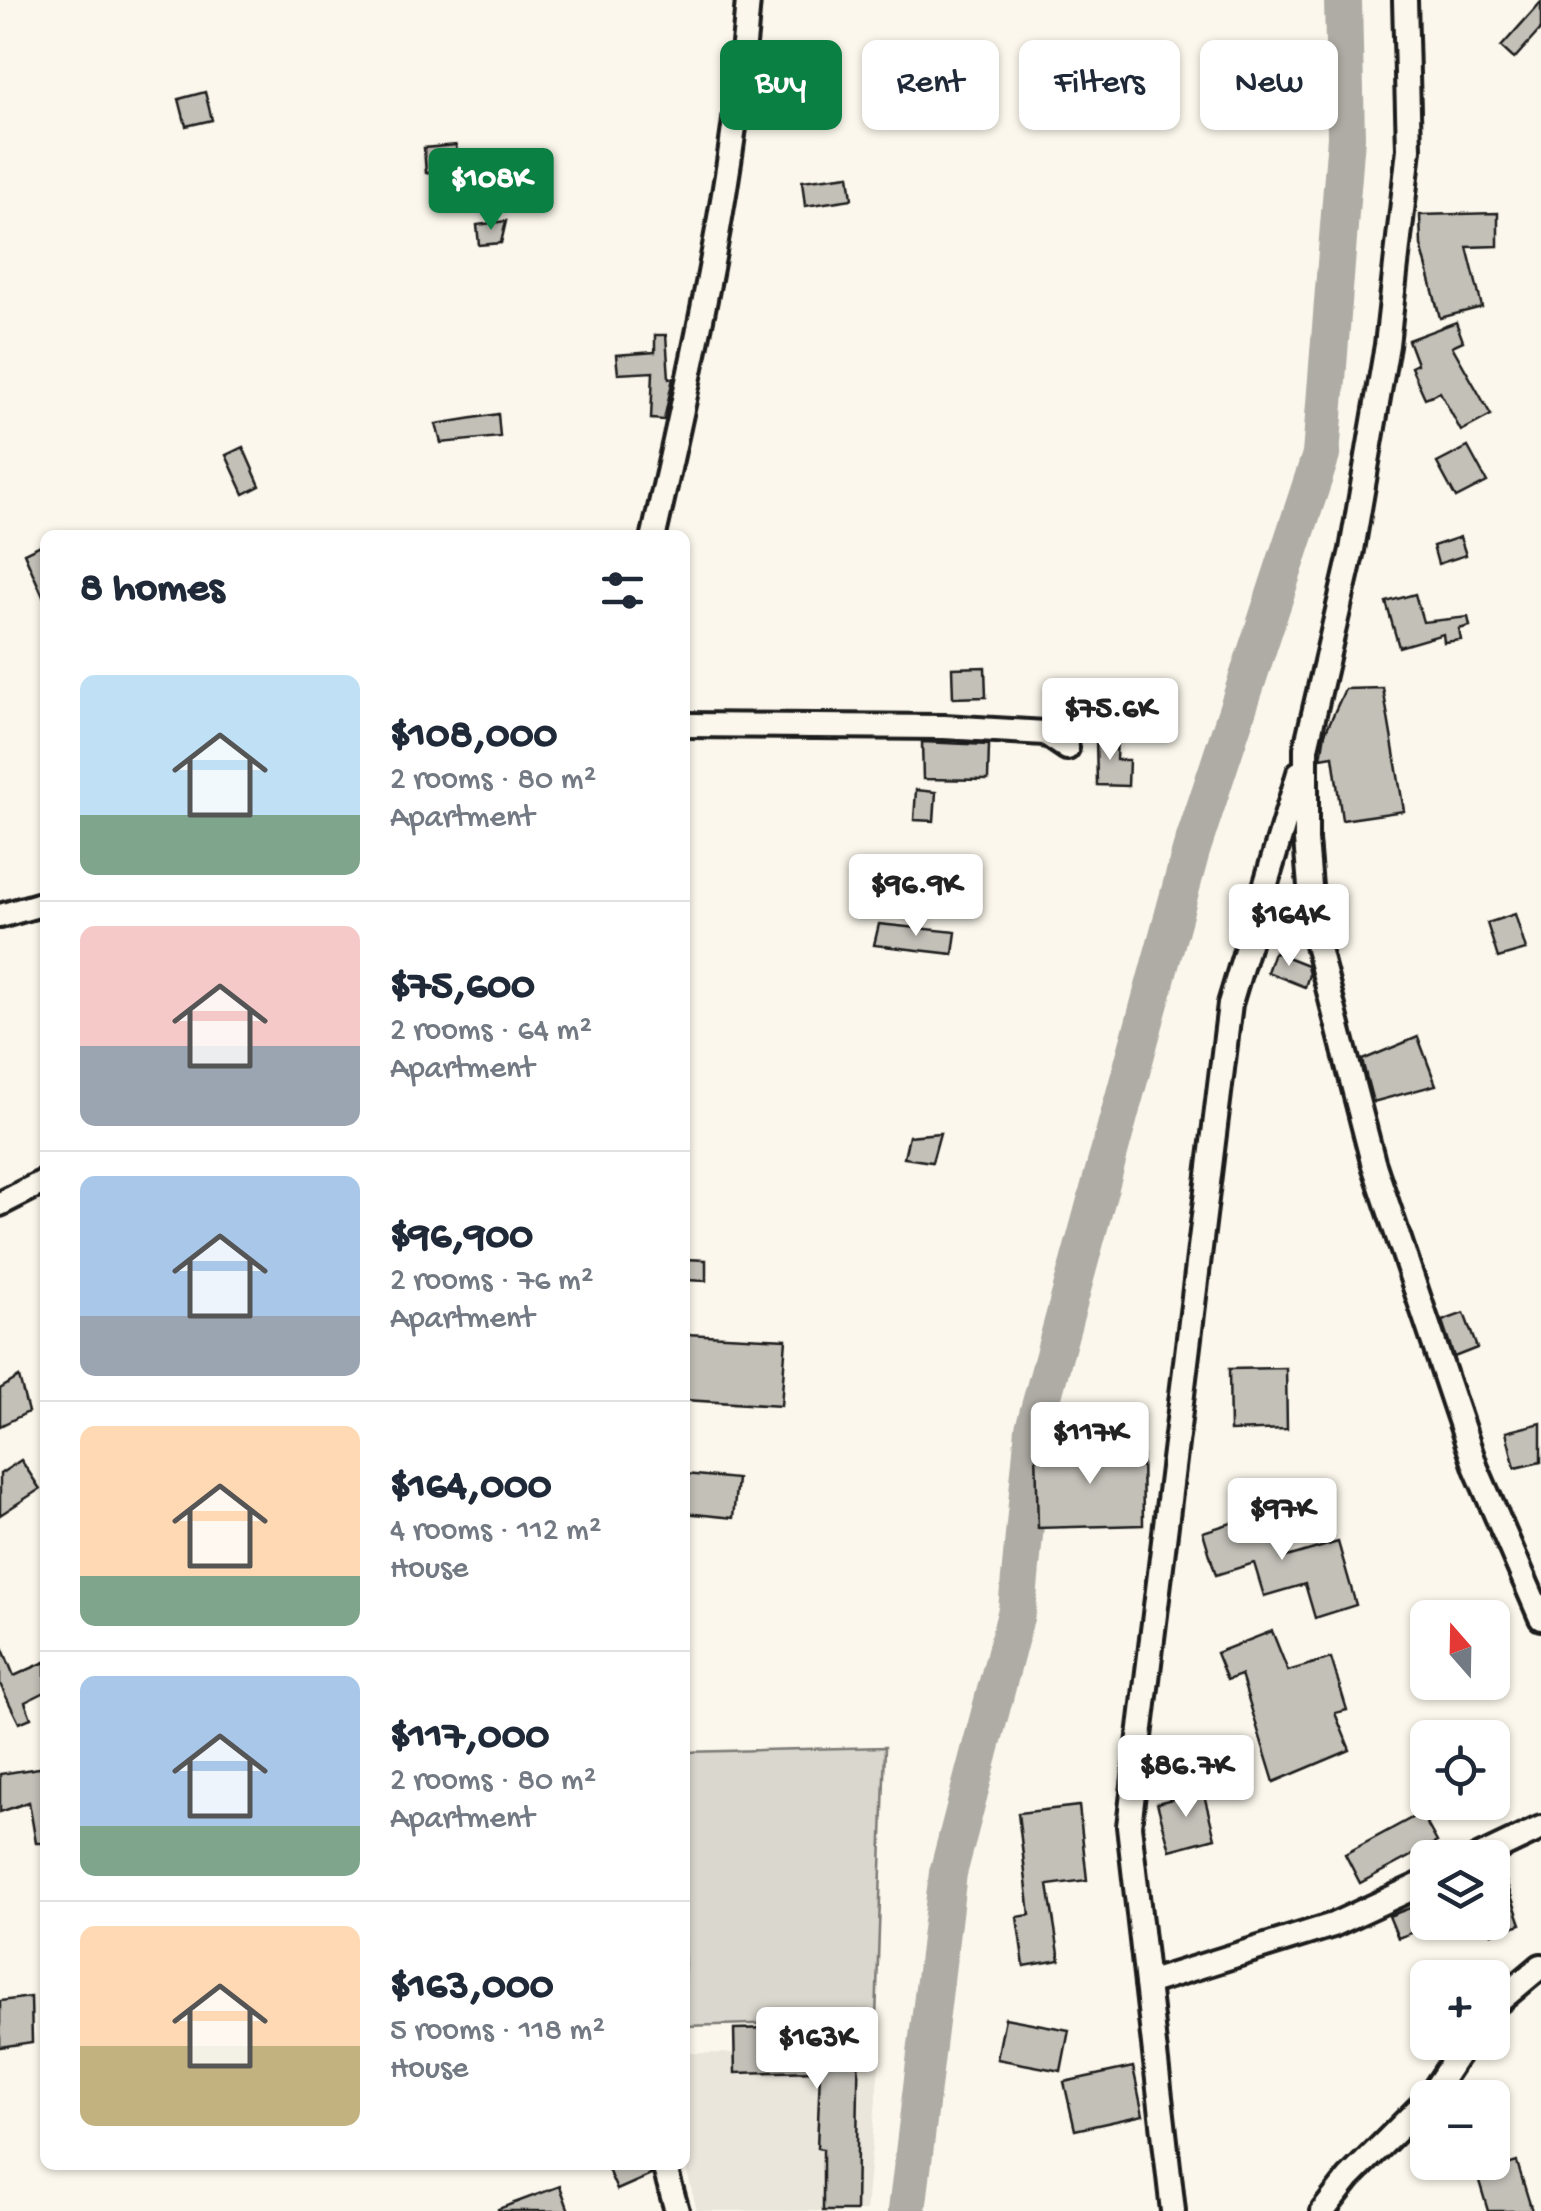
<!DOCTYPE html>
<html lang="en">
<head>
<meta charset="utf-8">
<style>
	:root { --surface:#fff; --page:#f6f6f7; --text:#1f2937; --muted:#747a83; --line:#e0e1e3; --accent:#0b8043 }
	body { margin:0; font-family:"Gochi Hand",sans-serif; background:var(--page); color:var(--text); height:100vh; display:flex; flex-direction:column; font-size:38px; white-space:nowrap }
	* { box-sizing:border-box; margin:0 }
	p { font-size:32px; color:var(--muted) }
	.icon { flex:none; width:55px; height:55px; fill:none; stroke:currentColor; stroke-width:2; stroke-linecap:round; stroke-linejoin:round }
	.map { position:relative; flex:1; overflow:hidden }
	.sheet { position:absolute; left:40px; top:530px; width:650px; height:1640px; display:flex; flex-direction:column; background:var(--surface); border-radius:15px; box-shadow:0 2px 8px #0004 }
	.sheet>* { flex:none }
	.hud { position:absolute; left:720px; top:40px; width:670px; height:90px; display:flex; gap:20px }
	.needle { width:65px; rotate:340deg }
	.fabs { position:absolute; left:1410px; top:1600px; display:grid; gap:20px }
	.fabs a { display:grid; place-items:center; width:100px; height:100px; border-radius:15px; background:var(--surface); box-shadow:0 2px 8px #0004; font-size:50px }
	.price { position:absolute; translate:-50% -85px; padding:0 22px; border-radius:10px; background:#fff; color:#222; font-size:32px; line-height:65px; filter:drop-shadow(0 2px 5px #0008) }
	.price::after { content:''; position:absolute; left:50%; top:60px; width:30px; height:22px; margin-left:-15px; background:inherit; clip-path:polygon(0 0,100% 0,50% 100%) }
	.price.on { background:var(--accent); color:#fff }
	ul { padding:0; list-style:none }
	li { display:flex; align-items:center; gap:30px; height:250px; padding:0 40px }
	li+li { border-top:2px solid var(--line) }
	li span { display:grid; place-items:center; flex:none; width:280px; height:200px; border-radius:15px; color:#555 }
	li>.icon { margin-inline-start:auto }
	span .icon { width:120px; height:120px; fill:#fffc; stroke-width:1 }
	li b { font-size:42px }
	h2 { display:flex; justify-content:space-between; align-items:center; height:120px; padding:0 40px; font-size:42px }
	.pill { padding:0 35px; border-radius:15px; background:var(--surface); box-shadow:0 2px 8px #0004; font-size:35px; line-height:90px }
	.pill.on { background:var(--accent); color:#fff }
	.map>svg:first-child { display:block }
	.built { fill:#eae6dc }
	.green { fill:#dad7ce; stroke:#7b7a75; stroke-width:2.5 }
	.lines { fill:none; stroke-linecap:round; stroke-linejoin:round }
	.river { stroke:#afaca5; stroke-width:38 }
	.building { fill:#c3c0b8; stroke:#1c1c1c; stroke-width:2.5 }
	.minor-casing { stroke:#1c1c1c; stroke-width:30 }
	.minor { stroke:#fbf7ec; stroke-width:22 }
</style>
</head>
<body>
<div class="map">
<svg width="1541" height="2211" viewBox="0 0 1541 2211">
	<rect width="100%" height="100%" fill="#fbf7ec"/>
	<filter id="ink" filterUnits="userSpaceOnUse"><feTurbulence type="fractalNoise" baseFrequency=".01" numOctaves="2"/><feDisplacementMap in="SourceGraphic" scale="20" xChannelSelector="R" yChannelSelector="G"/><feConvolveMatrix kernelMatrix="1 2 1 2 8 2 1 2 1" color-interpolation-filters="sRGB"/></filter>
	<g filter="url(#ink)">
		<path class="built" d="M685,2053l195,1 -14,157h-169l-12,-47z"/>
		<path class="green" d="M885,1747l-9,273 -191,6v-274z"/>
		<g class="lines">
			<path class="river" d="M907,2211l41,-338 69,-263 17,-181 157,-578 130,-396 25,-318 -3,-137"/>
		</g>
		<g class="building">
			<path d="M1541,2v27l-27,30 -13,-12z"/>
			<path d="M205,92l7,28 -26,6 -7,-27z"/>
			<path d="M456,145l2,25 -32,3 -2,-25z"/>
			<path d="M849,175l3,24 -47,7 -3,-25z"/>
			<path d="M1498,213v33l-31,1 15,60 -42,11 -19,-73 -1,-30z"/>
			<path d="M506,221l-5,22 -22,2 -2,-20z"/>
			<path d="M1456,322l7,19 -11,5 39,69 -30,16 -21,-39 -15,6 -14,-31 6,-3 -9,-24z"/>
			<path d="M655,335h11l3,43h4l-9,42 -13,-1 2,-47 -35,2 -2,-19 39,-3z"/>
			<path d="M498,414l2,23 -59,6 -5,-19z"/>
			<path d="M243,447l17,39 -16,8 -18,-39z"/>
			<path d="M1468,447l19,35 -31,16 -19,-35z"/>
			<path d="M1460,537l6,18 -28,9 -5,-18z"/>
			<path d="M45,543v58l-21,-48z"/>
			<path d="M1415,594l8,28 45,-5 2,9 -11,3 2,11 -17,2 -1,-8 -44,13 -13,-45z"/>
			<path d="M985,667l1,30 -33,1 -1,-30z"/>
			<path d="M1383,688l21,123 -62,9 -9,-64 -12,2 4,-25 20,-44z"/>
			<path d="M1096,734l21,1 -1,25h13l-1,26 -31,-1z"/>
			<path d="M922,742l67,3 -1,35 -65,-1z"/>
			<path d="M916,790l20,2 -2,29 -20,-1z"/>
			<path d="M1515,914l11,36 -28,8 -11,-35z"/>
			<path d="M879,924l77,8 -3,22 -79,-9z"/>
			<path d="M1274,952l33,13 2,10 -4,12 -38,-15z"/>
			<path d="M1418,1037l18,48 -63,17 -11,-42z"/>
			<path d="M940,1133l-8,29 -28,-4 5,-22z"/>
			<path d="M685,1259l21,1v21l-21,-1z"/>
			<path d="M1464,1313l13,35 -23,9 -12,-36z"/>
			<path d="M685,1334l101,5 -5,67 -96,-6z"/>
			<path d="M1286,1368l1,61 -57,2 -1,-62z"/>
			<path d="M19,1377l9,35 -28,14v-37z"/>
			<path d="M1541,1423v39l-26,6 -9,-36z"/>
			<path d="M1142,1447l1,78 -105,3 -2,-79z"/>
			<path d="M21,1460l19,29 -40,26v-41z"/>
			<path d="M685,1474l52,5 -4,39 -48,-5z"/>
			<path d="M1272,1510l15,47 51,-15 18,63 -41,13 -10,-34 -41,12 -10,-33 -38,12 -13,-43z"/>
			<path d="M1272,1631l16,40 43,-13 16,52 -12,3 15,37 -76,32 -33,-107 -14,5 -11,-27z"/>
			<path d="M0,1642l14,34 31,-14v30l-20,10 6,16 -12,5 -19,-39z"/>
			<path d="M45,1767v76h-9l-7,-41 -29,10v-38z"/>
			<path d="M1203,1791l12,47 -45,12 -13,-47z"/>
			<path d="M1079,1806l8,74 -39,5 12,75 -36,6 -7,-49 13,-2 -12,-102z"/>
			<path d="M1421,1813l16,29 -77,41 -15,-29z"/>
			<path d="M1500,1864l21,60 -29,9v-65z"/>
			<path d="M1428,1901v26l-30,11 -9,-22z"/>
			<path d="M31,1997l1,45 -32,5v-46z"/>
			<path d="M1005,2018l64,12 -8,41 -64,-12z"/>
			<path d="M859,2026l-3,185h-33v-62l-6,-1 3,-77 -85,2 -1,-44z"/>
			<path d="M1133,2067l10,48 -68,15 -11,-48z"/>
			<path d="M1517,2162l15,49h-44l-11,-37z"/>
			<path d="M606,2165h43l2,10 -34,15z"/>
			<path d="M560,2186l9,25h-71v-2z"/>
		</g>
		<g class="lines">
			<g class="minor-casing">
				<g id="minor">
					<path d="M1405,0l4,149 -22,196 -35,205 -46,198v92l8,93 59,229 103,306 65,150"/>
					<path d="M654,535c40,-176 80,-354 94,-535"/>
					<path d="M685,725l259,2 101,6 22,15"/>
					<path d="M0,916l45,-13"/>
					<path d="M0,1204l45,-23"/>
					<path d="M1478,1858l63,-30"/>
					<path d="M1147,1983l186,-58 95,-44"/>
					<path d="M1492,2007l49,-41"/>
					<path d="M1429,2098l37,-56"/>
					<path d="M664,2165l13,46"/>
					<path d="M1173,2211l-44,-385 101,-822 69,-231"/>
					<path d="M1323,2211l26,-33 79,-79"/>
				</g>
			</g>
			<use href="#minor" class="minor"/>
		</g>
	</g>
</svg>
<div class="fabs">
<a><svg class="needle" viewBox="-14 -14 28 28"><path d="M0-13l5 13h-10z" fill="#e53935"/><path d="M0 13l5-13h-10z" fill="#747a83"/></svg></a>
<a><svg class="icon" aria-label="locate" viewBox="0 0 24 24"><circle cx="12" cy="12" r="6"/><path d="M12 2v4M12 18v4M2 12h4M18 12h4"/></svg></a>
<a><svg class="icon" aria-label="layers" viewBox="0 0 24 24"><path d="M12 4l9 5-9 5-9-5zM3 14l9 5 9-5"/></svg></a>
<a>+</a>
<a>−</a>
</div>
<b class="price on" style="left:491px;top:233px">$108K</b>
<b class="price" style="left:1110px;top:763px">$75.6K</b>
<b class="price" style="left:916px;top:939px">$96.9K</b>
<b class="price" style="left:1289px;top:969px">$164K</b>
<b class="price" style="left:1090px;top:1487px">$117K</b>
<b class="price" style="left:1282px;top:1563px">$97K</b>
<b class="price" style="left:1186px;top:1820px">$86.7K</b>
<b class="price" style="left:817px;top:2092px">$163K</b>
<div class="hud">
<a class="pill on">Buy</a>
<a class="pill">Rent</a>
<a class="pill">Filters</a>
<a class="pill">New</a>
</div>
<section class="sheet">
<h2>8 homes<svg class="icon" aria-label="filters" viewBox="0 0 24 24"><path d="M4 7h16M4 17h16"/><circle cx="9" cy="7" r="2"/><circle cx="15" cy="17" r="2"/></svg></h2>
<ul>
<li><span style="background:linear-gradient(#bfe0f5 70%,#7fa58c 0)"><svg class="icon" aria-label="home" viewBox="0 0 24 24"><path d="M3 11l9-7 9 7M6 9v11h12V9"/></svg></span><div><b>$108,000</b><p>2 rooms · 80 m²</p><p>Apartment</p></div></li>
<li><span style="background:linear-gradient(#f6c9c9 60%,#9aa5b1 0)"><svg class="icon" aria-label="home" viewBox="0 0 24 24"><path d="M3 11l9-7 9 7M6 9v11h12V9"/></svg></span><div><b>$75,600</b><p>2 rooms · 64 m²</p><p>Apartment</p></div></li>
<li><span style="background:linear-gradient(#a9c7e8 70%,#9aa5b1 0)"><svg class="icon" aria-label="home" viewBox="0 0 24 24"><path d="M3 11l9-7 9 7M6 9v11h12V9"/></svg></span><div><b>$96,900</b><p>2 rooms · 76 m²</p><p>Apartment</p></div></li>
<li><span style="background:linear-gradient(#ffd9b3 75%,#7fa58c 0)"><svg class="icon" aria-label="home" viewBox="0 0 24 24"><path d="M3 11l9-7 9 7M6 9v11h12V9"/></svg></span><div><b>$164,000</b><p>4 rooms · 112 m²</p><p>House</p></div></li>
<li><span style="background:linear-gradient(#a9c7e8 75%,#7fa58c 0)"><svg class="icon" aria-label="home" viewBox="0 0 24 24"><path d="M3 11l9-7 9 7M6 9v11h12V9"/></svg></span><div><b>$117,000</b><p>2 rooms · 80 m²</p><p>Apartment</p></div></li>
<li><span style="background:linear-gradient(#ffd9b3 60%,#c2b280 0)"><svg class="icon" aria-label="home" viewBox="0 0 24 24"><path d="M3 11l9-7 9 7M6 9v11h12V9"/></svg></span><div><b>$163,000</b><p>5 rooms · 118 m²</p><p>House</p></div></li>
</ul>
</section>
</div>
</body>
</html>
